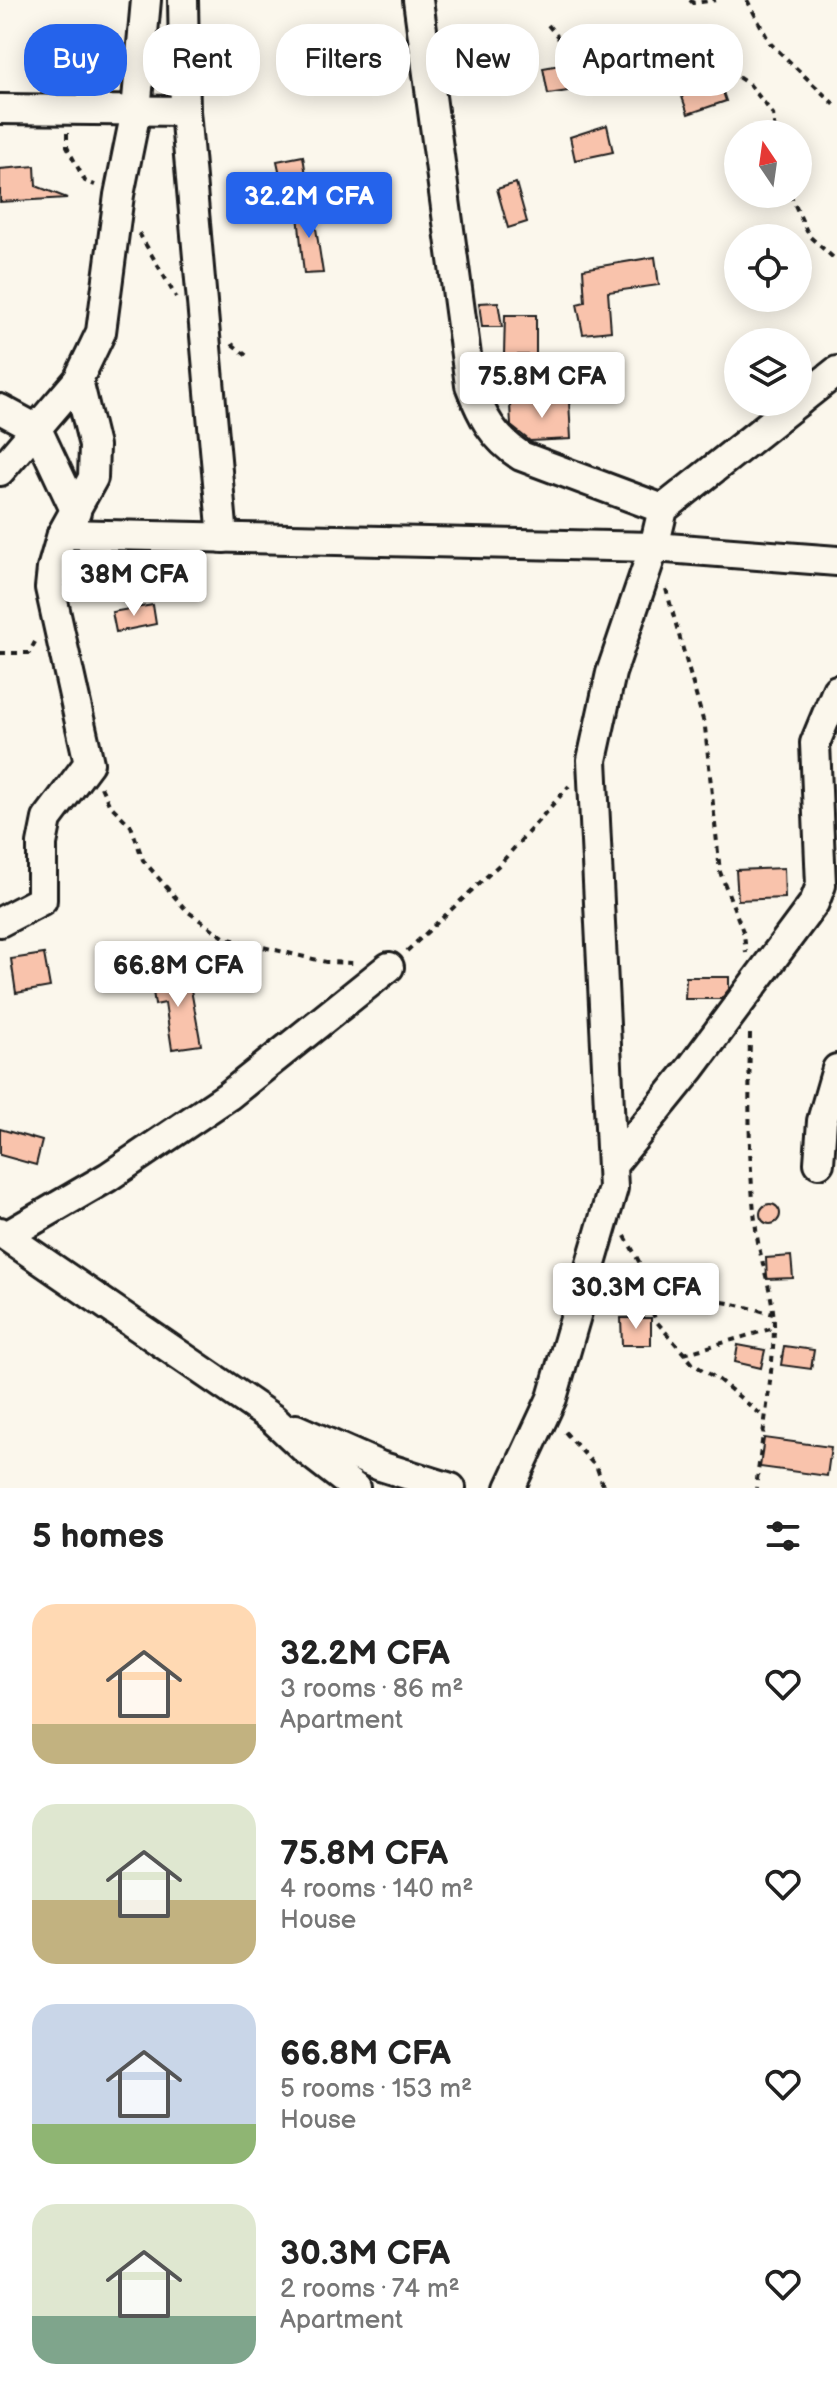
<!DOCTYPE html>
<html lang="en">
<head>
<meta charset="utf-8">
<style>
	:root { --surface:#fff; --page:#f2f2f2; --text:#222; --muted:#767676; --accent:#2563eb }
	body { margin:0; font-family:"Balsamiq Sans",sans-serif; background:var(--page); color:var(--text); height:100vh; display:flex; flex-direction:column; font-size:30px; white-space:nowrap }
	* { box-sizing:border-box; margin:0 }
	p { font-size:26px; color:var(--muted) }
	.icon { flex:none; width:44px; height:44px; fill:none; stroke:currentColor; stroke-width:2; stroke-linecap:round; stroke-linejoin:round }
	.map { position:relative; height:1488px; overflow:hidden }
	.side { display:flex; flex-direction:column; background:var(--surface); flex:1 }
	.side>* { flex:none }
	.hud { position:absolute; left:24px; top:24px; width:790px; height:72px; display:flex; gap:16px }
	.needle { width:52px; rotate:347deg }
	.fabs { position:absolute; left:724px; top:120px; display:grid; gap:16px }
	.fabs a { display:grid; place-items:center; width:88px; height:88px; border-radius:50%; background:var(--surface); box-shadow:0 4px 20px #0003; font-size:40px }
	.price { position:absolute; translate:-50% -68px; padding:0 18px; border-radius:8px; background:#fff; color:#222; font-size:26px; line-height:52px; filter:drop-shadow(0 2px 4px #0008) }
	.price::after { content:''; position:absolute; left:50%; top:48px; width:24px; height:18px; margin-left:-12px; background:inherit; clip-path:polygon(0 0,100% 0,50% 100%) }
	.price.current { background:var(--accent); color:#fff }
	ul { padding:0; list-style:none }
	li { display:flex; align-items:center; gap:24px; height:200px; padding:0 32px }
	li span { display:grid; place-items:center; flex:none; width:224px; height:160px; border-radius:24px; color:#555 }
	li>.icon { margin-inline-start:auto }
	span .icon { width:96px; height:96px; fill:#fffc; stroke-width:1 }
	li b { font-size:34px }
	h2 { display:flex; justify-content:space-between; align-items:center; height:96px; padding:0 32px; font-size:34px }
	.pill { padding:0 28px; border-radius:32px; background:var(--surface); box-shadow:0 4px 20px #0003; font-size:28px; line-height:72px }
	.pill.current { background:var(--accent); color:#fff }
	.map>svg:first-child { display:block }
	.building { fill:#f9c3ac; stroke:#1c1c1c; stroke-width:2 }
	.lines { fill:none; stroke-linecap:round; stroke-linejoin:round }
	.minor-casing { stroke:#1c1c1c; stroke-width:34 }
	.path { stroke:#1c1c1c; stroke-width:4; stroke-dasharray:6 6; stroke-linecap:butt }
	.minor { stroke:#fbf7ec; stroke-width:28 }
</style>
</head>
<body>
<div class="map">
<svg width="837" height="1488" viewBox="0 0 837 1488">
	<rect width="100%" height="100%" fill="#fbf7ec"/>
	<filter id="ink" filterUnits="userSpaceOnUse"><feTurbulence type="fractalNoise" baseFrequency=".0125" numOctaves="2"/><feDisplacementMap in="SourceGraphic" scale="16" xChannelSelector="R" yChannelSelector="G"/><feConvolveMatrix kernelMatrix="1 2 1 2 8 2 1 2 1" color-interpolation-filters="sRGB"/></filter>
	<g filter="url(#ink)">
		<g class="building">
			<path d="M577,62l4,27 -33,5 -5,-26z"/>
			<path d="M717,74l9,27 -38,13 -9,-26z"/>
			<path d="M607,125l6,27 -38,8 -5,-23z"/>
			<path d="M303,156l5,32 -24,5 -7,-32z"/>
			<path d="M35,166l1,20 31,12 -67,4v-33z"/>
			<path d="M516,183l11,39 -19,6 -11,-39z"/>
			<path d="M312,203l11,70 -19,1 -7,-69z"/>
			<path d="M655,257l4,28 -51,7 3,39 -28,3 -6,-30 8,-2 -2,-33z"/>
			<path d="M498,302l4,25h-20l-3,-24z"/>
			<path d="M505,315h31v40h-32z"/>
			<path d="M569,400l2,39 -41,2 -19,-15 -1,-23z"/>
			<path d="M153,605l3,19 -40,8 -4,-20z"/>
			<path d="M784,868l1,30 -47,2 -2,-30z"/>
			<path d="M44,954l6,33 -34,6 -5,-34z"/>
			<path d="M188,973l13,72 -29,4 -7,-46 -10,2 -4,-27z"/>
			<path d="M686,977h43v12l-8,10h-36z"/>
			<path d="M0,1129l42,12 -6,24 -36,-10z"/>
			<circle cx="770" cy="1214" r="10"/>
			<path d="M791,1256l2,22 -26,1 -1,-21z"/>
			<path d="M621,1318h30v27h-29z"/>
			<path d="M738,1345l27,5 -4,18 -26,-6z"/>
			<path d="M784,1346l30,4 -3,19 -30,-4z"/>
			<path d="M764,1438l67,9 -4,29 -67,-9z"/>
		</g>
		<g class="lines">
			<g class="minor-casing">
				<g id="minor">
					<path d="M183,0l2,111 38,427"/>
					<path d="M418,0l52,385c12,31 23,53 51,71l142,53"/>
					<path d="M0,109l185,2"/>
					<path d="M798,402l39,-31"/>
					<path d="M0,409l37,20 39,83"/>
					<path d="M0,471l78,-91 23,-48 18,-137 17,-84 10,-111"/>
					<path d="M62,534l592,13 183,14"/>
					<path d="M0,922l42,-22v-56l5,-25 42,-56 -39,-175 2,-19 10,-35 31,-56 1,-32 -16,-66"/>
					<path d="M614,1163l77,-95 123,-165 7,-18 -6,-142 22,-53"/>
					<path d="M819,1163l3,-42 15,-52"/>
					<path d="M0,1232l273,187 33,31 49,38"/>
					<path d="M8,1235l100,-58 120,-81 161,-129"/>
					<path d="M296,1429l84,37 71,22"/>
					<path d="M510,1488l42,-90 61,-210 -21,-428 19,-87 43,-126 9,-38 135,-107"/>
				</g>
			</g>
			<g class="path">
				<path d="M690,0l3,3 23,-3"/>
				<path d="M747,0l23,43 67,64"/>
				<path d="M548,25l10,12 4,22"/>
				<path d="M617,88l92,-30 41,27 23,29 2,20"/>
				<path d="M67,133v14l18,34 10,4"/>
				<path d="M790,194l19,42 28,25"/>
				<path d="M139,233l37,64"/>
				<path d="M232,344l15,12"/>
				<path d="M666,589l39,138 15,145 24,62 2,19"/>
				<path d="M0,653h29l6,-11"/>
				<path d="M101,787l8,17 22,22 12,34 44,51 38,27 101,24 27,1"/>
				<path d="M407,951l93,-87 69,-78"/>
				<path d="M750,1034c-1,65 -2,130 6,195 4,34 19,67 18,101 -2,53 -12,106 -18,158"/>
				<path d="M625,1236l30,55 -3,20 4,10 37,43 26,16 45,37"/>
				<path d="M652,1311c54,-17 68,-11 121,3"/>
				<path d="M684,1354l90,-26"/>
				<path d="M565,1432l32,36 7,20"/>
			</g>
			<use href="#minor" class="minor"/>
		</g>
	</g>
</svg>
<div class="fabs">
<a><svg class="needle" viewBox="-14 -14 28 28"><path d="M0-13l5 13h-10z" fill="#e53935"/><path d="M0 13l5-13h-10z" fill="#767676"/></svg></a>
<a><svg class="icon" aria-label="locate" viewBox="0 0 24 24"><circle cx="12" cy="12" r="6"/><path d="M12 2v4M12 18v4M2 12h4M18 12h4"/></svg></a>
<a><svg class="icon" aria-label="layers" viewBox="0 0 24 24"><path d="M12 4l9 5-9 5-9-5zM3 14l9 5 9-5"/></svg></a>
</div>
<b class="price current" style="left:309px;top:240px">32.2M CFA</b>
<b class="price" style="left:542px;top:420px">75.8M CFA</b>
<b class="price" style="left:134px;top:618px">38M CFA</b>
<b class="price" style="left:178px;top:1009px">66.8M CFA</b>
<b class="price" style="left:636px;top:1331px">30.3M CFA</b>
<div class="hud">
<a class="pill current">Buy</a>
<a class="pill">Rent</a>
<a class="pill">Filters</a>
<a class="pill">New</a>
<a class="pill">Apartment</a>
</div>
</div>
<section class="side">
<h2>5 homes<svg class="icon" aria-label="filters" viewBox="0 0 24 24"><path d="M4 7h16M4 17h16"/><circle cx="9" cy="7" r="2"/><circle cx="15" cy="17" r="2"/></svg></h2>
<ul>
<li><span style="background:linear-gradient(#ffd9b3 75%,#c2b280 0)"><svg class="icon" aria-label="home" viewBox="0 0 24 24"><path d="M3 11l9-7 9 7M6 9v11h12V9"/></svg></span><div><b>32.2M CFA</b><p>3 rooms · 86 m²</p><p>Apartment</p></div><svg class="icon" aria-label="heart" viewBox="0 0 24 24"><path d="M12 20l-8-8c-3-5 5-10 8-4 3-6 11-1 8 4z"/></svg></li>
<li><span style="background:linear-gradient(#dfe7d0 60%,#c2b280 0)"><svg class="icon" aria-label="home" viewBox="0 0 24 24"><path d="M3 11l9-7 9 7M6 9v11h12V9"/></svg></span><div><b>75.8M CFA</b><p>4 rooms · 140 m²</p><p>House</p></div><svg class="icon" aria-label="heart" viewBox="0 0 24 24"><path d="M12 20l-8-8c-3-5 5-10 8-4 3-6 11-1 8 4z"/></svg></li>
<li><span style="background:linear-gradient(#c9d6e8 75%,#8fb573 0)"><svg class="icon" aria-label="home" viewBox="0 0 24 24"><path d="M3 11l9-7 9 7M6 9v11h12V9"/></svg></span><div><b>66.8M CFA</b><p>5 rooms · 153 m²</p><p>House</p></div><svg class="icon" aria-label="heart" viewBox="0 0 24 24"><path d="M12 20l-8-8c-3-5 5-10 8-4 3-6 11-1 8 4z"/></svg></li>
<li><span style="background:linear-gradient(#dfe7d0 70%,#7fa58c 0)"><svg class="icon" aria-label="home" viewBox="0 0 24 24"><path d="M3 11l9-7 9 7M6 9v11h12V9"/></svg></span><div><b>30.3M CFA</b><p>2 rooms · 74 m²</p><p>Apartment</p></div><svg class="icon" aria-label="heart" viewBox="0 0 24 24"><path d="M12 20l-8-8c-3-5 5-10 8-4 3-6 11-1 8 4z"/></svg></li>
</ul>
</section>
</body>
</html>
